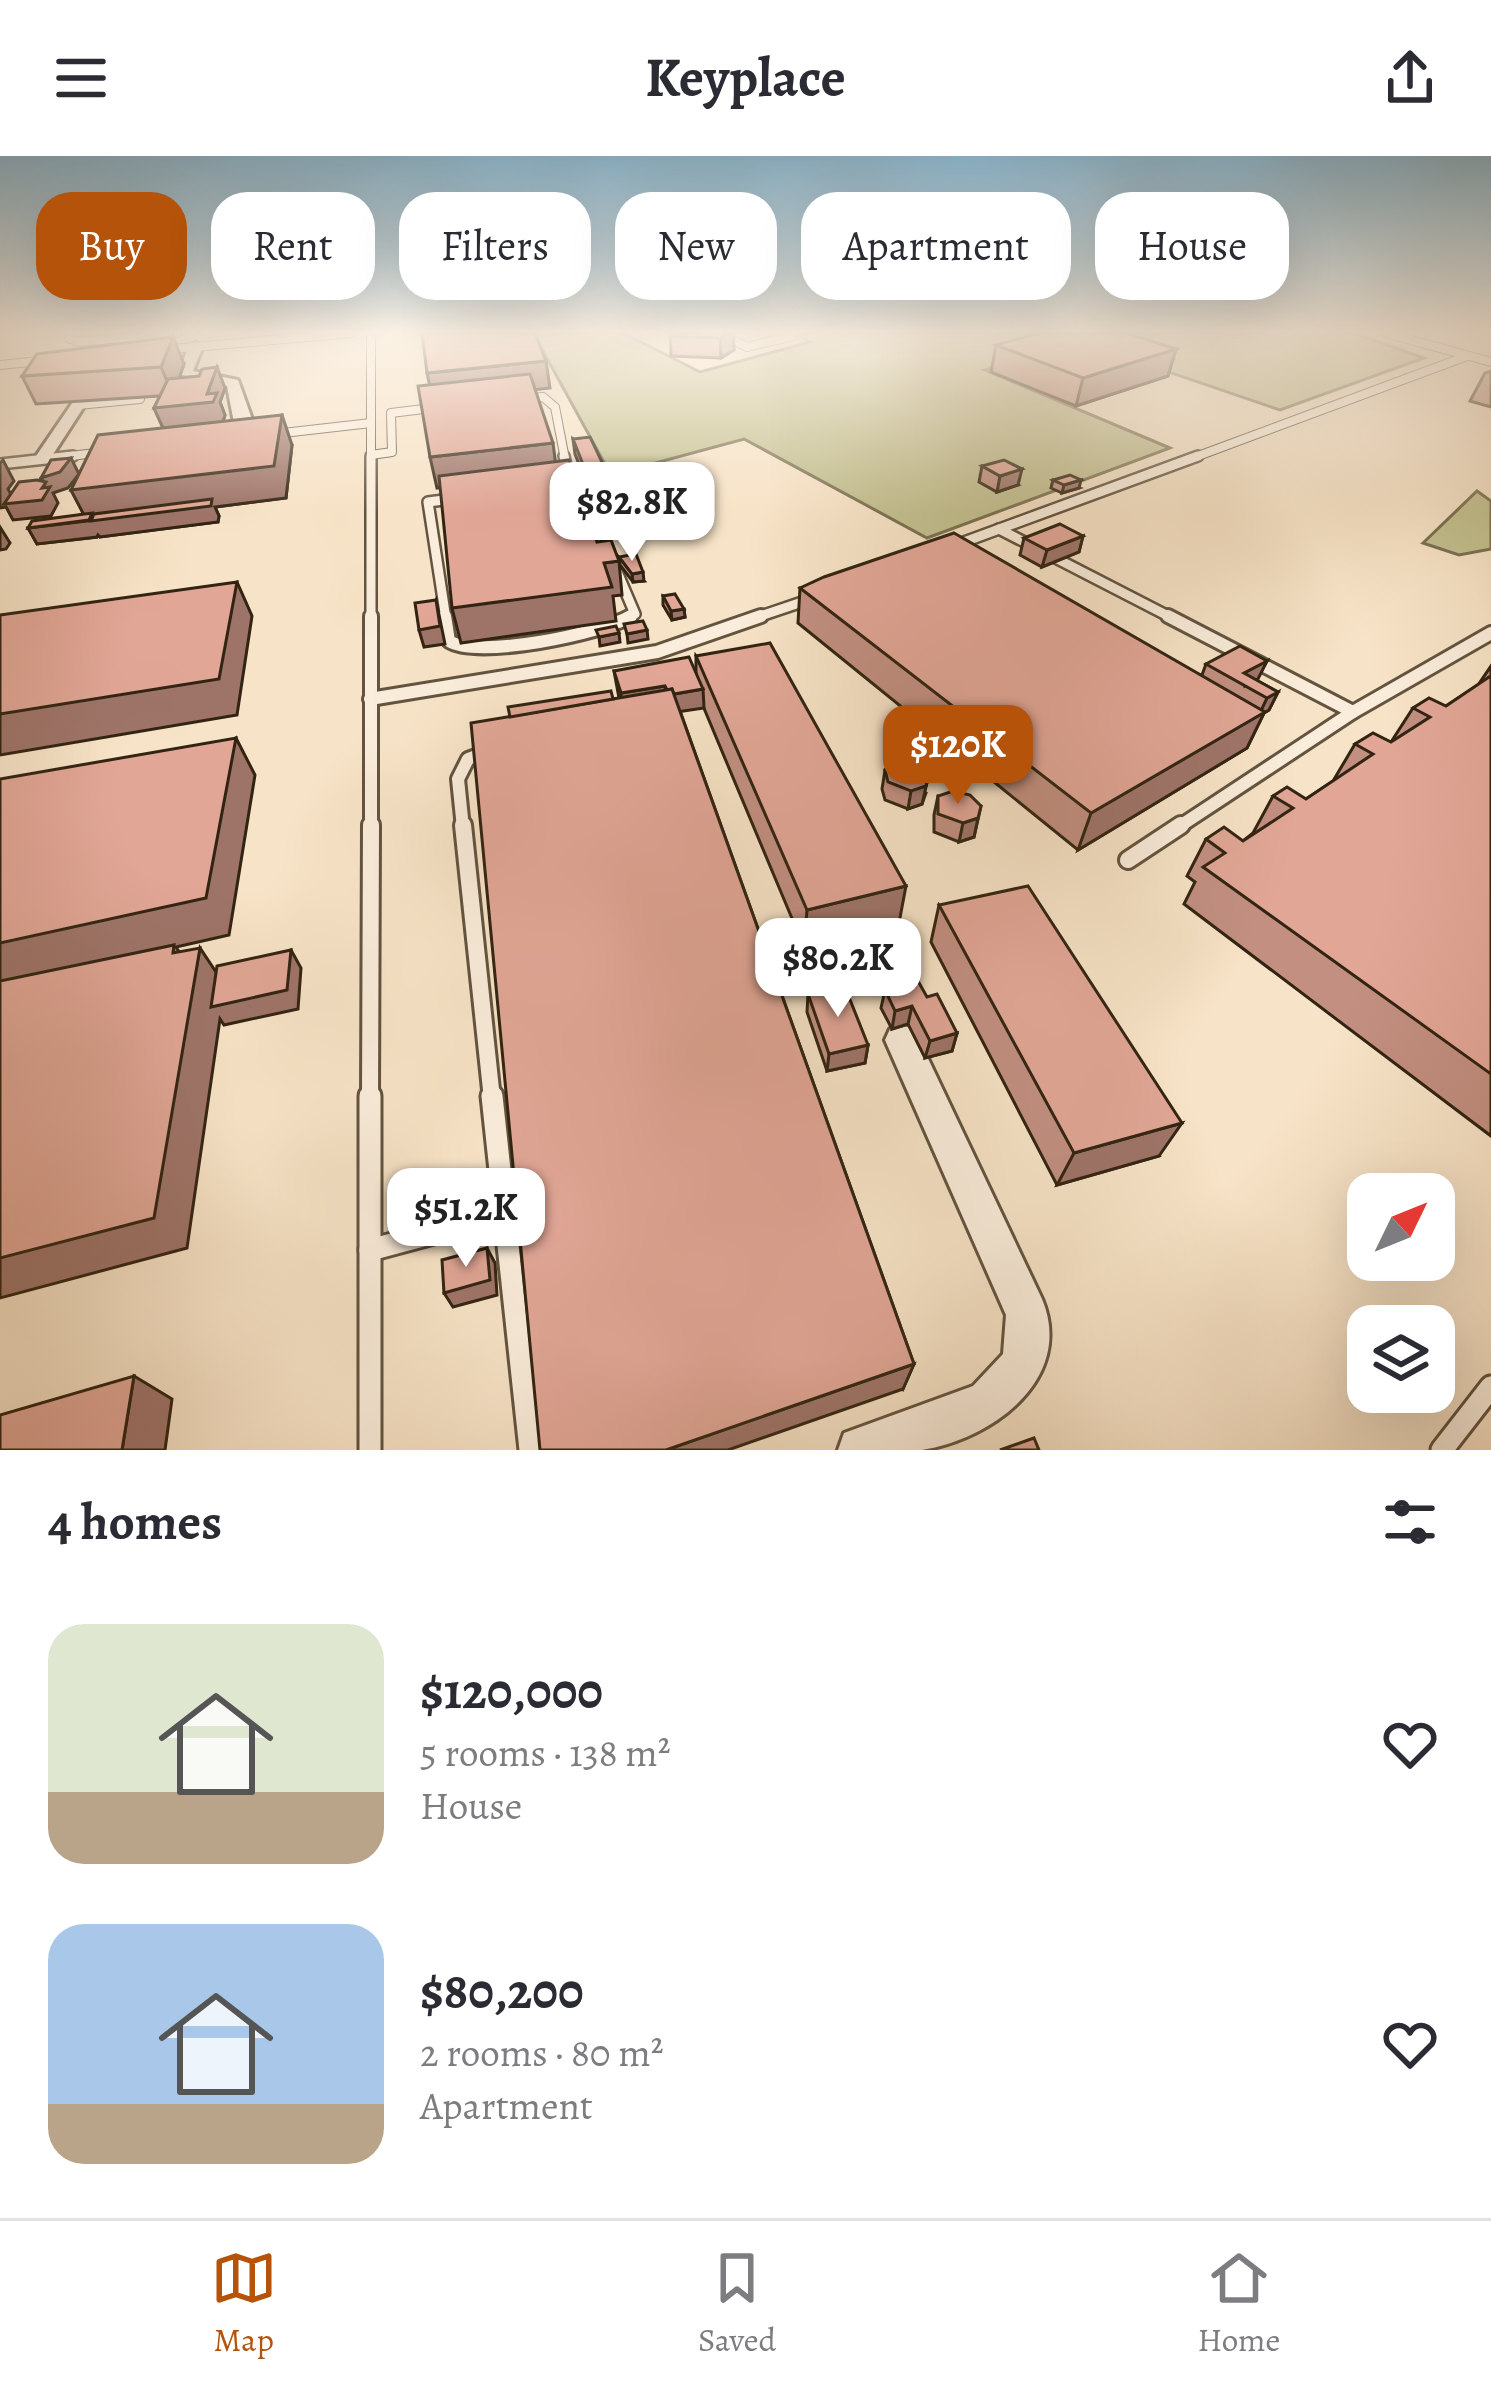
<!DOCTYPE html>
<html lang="en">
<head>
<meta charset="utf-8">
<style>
	:root { --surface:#fff; --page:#f7f7f7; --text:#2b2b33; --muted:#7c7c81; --line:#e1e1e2; --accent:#b45309 }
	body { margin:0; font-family:Alegreya,serif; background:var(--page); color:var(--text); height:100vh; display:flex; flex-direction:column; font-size:45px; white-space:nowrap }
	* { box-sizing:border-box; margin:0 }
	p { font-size:39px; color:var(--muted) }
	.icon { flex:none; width:66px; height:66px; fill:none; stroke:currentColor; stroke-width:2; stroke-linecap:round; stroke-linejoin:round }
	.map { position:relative; height:1294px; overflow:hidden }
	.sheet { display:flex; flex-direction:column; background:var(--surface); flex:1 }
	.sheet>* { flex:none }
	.banner { position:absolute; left:36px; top:36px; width:1419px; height:108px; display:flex; gap:24px }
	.needle { width:78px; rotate:47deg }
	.fabs { position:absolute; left:1347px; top:1017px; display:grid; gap:24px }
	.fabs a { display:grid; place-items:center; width:108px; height:108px; border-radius:24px; background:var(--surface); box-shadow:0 12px 48px #0002; font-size:60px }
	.price { position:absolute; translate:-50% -102px; padding:0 27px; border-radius:24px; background:#fff; color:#222; font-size:39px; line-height:78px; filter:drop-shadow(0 3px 6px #0008) }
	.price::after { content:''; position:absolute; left:50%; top:72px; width:36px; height:27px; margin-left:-18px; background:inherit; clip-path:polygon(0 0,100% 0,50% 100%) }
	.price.current { background:var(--accent); color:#fff }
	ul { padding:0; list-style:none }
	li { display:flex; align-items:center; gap:36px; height:300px; padding:0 48px }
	li span { display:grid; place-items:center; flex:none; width:336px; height:240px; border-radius:36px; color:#555 }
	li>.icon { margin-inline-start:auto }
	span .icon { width:144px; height:144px; fill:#fffc; stroke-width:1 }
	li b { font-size:51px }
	h2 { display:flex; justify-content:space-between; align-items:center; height:144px; padding:0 48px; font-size:51px }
	.pill { padding:0 42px; border-radius:36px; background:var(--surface); box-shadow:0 12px 48px #0002; font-size:42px; line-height:108px }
	.pill.current { background:var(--accent); color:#fff }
	header { display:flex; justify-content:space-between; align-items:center; height:156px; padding:0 48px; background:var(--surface); font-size:54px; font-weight:600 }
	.menu { display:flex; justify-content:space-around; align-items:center; height:168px; border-top:3px solid var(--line); background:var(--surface); font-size:33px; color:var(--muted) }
	.menu a { display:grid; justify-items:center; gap:6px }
	.menu .current { color:var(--accent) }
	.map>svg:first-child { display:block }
	.green { fill:#c4c191; stroke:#7b7252; stroke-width:3 }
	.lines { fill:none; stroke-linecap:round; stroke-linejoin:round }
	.lane-far4-casing { stroke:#63543f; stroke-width:10 }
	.lane-far3-casing { stroke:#63543f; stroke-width:14 }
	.lane-far2-casing { stroke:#63543f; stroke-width:18 }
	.lane-far1-casing { stroke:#63543f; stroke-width:22 }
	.lane-casing { stroke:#63543f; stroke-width:27 }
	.street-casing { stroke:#63543f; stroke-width:6 }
	.lane-far4 { stroke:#faeddb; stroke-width:8 }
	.lane-far3 { stroke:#faeddb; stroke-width:9 }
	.lane-far2 { stroke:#faeddb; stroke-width:12 }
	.lane-far1 { stroke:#faeddb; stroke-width:16 }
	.lane { stroke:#faeddb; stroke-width:21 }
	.street { fill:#faeddb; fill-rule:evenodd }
	.wall { fill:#c28f81; stroke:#322412; stroke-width:3 }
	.shaded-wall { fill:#9e7469; stroke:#322412; stroke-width:3 }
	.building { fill:#e1a696; stroke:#322412; stroke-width:3 }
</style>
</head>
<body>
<header><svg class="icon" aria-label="menu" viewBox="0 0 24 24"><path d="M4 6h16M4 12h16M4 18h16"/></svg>Keyplace<svg class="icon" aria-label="share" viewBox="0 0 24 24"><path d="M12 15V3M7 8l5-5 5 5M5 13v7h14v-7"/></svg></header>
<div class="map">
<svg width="1491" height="1294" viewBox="0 0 1491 1294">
	<rect width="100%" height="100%" fill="#f7e3c7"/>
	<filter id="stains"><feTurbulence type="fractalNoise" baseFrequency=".00167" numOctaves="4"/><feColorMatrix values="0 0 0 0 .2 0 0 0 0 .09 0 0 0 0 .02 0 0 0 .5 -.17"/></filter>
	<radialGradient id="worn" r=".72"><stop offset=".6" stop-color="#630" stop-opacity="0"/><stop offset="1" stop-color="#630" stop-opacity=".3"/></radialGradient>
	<g class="green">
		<path d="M533,177h90l77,39 110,-30 -15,-9h559l70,25 -144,52 -193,-66 -102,26 185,78 -243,90 -183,-99 -133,36z"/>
		<path d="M1477,335l14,10v48l-32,6 -36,-12z"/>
	</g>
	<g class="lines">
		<g class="lane-far4-casing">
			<g id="lane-far4">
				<path d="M73,177l-4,5 10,4 98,-9"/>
				<path d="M720,177l27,14 46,-11 -7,-3"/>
				<path d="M1385,177l106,29"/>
				<path d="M160,194l191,-17"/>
				<path d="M0,209l49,-5"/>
				<path d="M522,243l21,-2 12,10 10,52"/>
				<path d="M78,249l62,-6"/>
				<path d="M274,278l97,-11"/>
				<path d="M371,299l21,-3 -1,-39 49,-6"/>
				<path d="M47,303l56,-7"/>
				<path d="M371,303v-126"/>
				<path d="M1190,303l277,-103"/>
			</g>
		</g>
		<g class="lane-far3-casing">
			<g id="lane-far3">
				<path d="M564,300l5,23"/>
				<path d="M0,308l73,-8"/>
				<path d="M999,373l175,90"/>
				<path d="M953,390l245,-90"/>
				<path d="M371,463v-163"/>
				<path d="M446,463l-18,-117 141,-18 15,10 51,120 -9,5"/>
				<path d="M752,463l62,-21"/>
			</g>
		</g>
		<g class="lane-far2-casing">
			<g id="lane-far2">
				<path d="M445,460l4,25c28,18 152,-7 182,-25"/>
				<path d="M1168,460l185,96"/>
				<path d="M370,543l287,-47 104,-36"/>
				<path d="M371,672v-212"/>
				<path d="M463,672l-5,-49 10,-20 21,-8"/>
				<path d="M1177,672l176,-116 138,-79"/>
			</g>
		</g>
		<g class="lane-far1-casing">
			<g id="lane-far1">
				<path d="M463,669l29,274"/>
				<path d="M1128,704l53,-35"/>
				<path d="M370,943l1,-274"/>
			</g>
		</g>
		<g class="lane-casing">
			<g id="lane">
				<path d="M492,940l38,354"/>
				<path d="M370,1094l134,-36"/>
				<path d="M370,1294v-354"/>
				<path d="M1442,1294l49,-63"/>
			</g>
		</g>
		<g class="street-casing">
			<g id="street">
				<path d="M196,186l7,4 -10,25 45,9 21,59h-12l-13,-16 -7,-37 -49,-12 11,-28z"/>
				<path d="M73,246l12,3 -37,57h-12l-2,-3z"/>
				<path d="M902,869l12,4 128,270c33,79 -49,140 -120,151 -27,0 -57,0 -84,0l6,-17 129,-47 30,-32 3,-39 -121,-275 5,-11z"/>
			</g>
		</g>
		<use href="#lane-far4" class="lane-far4"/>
		<use href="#lane-far3" class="lane-far3"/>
		<use href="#lane-far2" class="lane-far2"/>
		<use href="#lane-far1" class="lane-far1"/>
		<use href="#lane" class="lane"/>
		<use href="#street" class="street"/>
	</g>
	<g class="wall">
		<path d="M670,177h63l1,17 -13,8 -50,-2z"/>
		<path d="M996,189l180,4 -8,27 -92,30 -85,-34z"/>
		<path d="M184,208l-5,14 46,10 -5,14 5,13 -2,7 69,23 -6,53 -71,9 4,9 -1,6 -118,15 -2,-2 -1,2 -60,7 -9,-16 56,-14 -13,-24 92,-62 -9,-20 6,-12 -124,8 -14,-28z"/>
		<path d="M1491,215v36l-21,-6 15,-28z"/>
		<path d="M573,283l30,25 1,16 -18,2 -11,-28z"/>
		<path d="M982,310l36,19 -21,7 -18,-10z"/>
		<path d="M1053,324l26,8 -17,5 -11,-5z"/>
		<path d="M1083,380l-4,16 -37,15 -22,-12 4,-17z"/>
		<path d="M619,401l25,24 -11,1 -13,-17z"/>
		<path d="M800,432l402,87 4,-11 61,-3 -11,19 22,12 -9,18 -5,3 -17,35 -169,102 -280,-227z"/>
		<path d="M663,440l21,13 1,8 -13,3 -9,-15z"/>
		<path d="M696,500l203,267 -95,24 -101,-241 -23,5 234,653 -11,25 -393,-672 109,-19 -5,-27 82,3z"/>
		<path d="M1491,510v470l-307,-232 11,-22 -8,-6 19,-37 37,2 10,-8 20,-37 33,3 27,-18 22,-37 36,-2 22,-34 33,-2 32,-21z"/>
		<path d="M885,614l41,23 -4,11 -14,5 -23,-9 -3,-11z"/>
		<path d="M938,640l43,10 -7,31 -15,5 -25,-10v-17z"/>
		<path d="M939,749l220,251 -102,29 -126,-243z"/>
		<path d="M885,834l42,7 30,36 -5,18 -27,7 -17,-34 -16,5 -11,-21z"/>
		<path d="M808,838l60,51 -3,18 -38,8 -20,-59z"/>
	</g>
	<g class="shaded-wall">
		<path d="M729,177h4l1,17 -13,8 -1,-20z"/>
		<path d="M173,181l11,27 -11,31 -12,-28z"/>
		<path d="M1176,193l-8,27 -92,30 7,-28z"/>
		<path d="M546,205l4,27 -117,13 -6,-28z"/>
		<path d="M217,211l8,21 -5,14 5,13 -3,9 -58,6 -10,-22 53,-14z"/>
		<path d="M282,259l10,30 -6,53 -71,9 4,9 -1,6 -118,15 -2,-2 -1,2 -60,7 -9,-16 59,-7 -16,-31z"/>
		<path d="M553,287l4,31 -120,14 -7,-31z"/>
		<path d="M71,302l8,16 -11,14 -15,5 5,10 -7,13 -38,4 -7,-13 -6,1v-45l3,-3 11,21 -6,8 6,11 28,-12 3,-4 -4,-6z"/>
		<path d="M603,308l1,16 -18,2 -2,-15z"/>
		<path d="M1022,313l-4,16 -21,7 3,-16z"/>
		<path d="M1081,324l-2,8 -17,5 2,-8z"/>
		<path d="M606,336l1,8 -17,2 -1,-8z"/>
		<path d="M641,366l1,8 -8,1 -1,-8z"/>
		<path d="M0,371l10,16 -4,6 -6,1z"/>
		<path d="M1083,380l-4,16 -37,15 5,-17z"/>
		<path d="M619,405l3,34 -9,1 3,25 -155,22 -9,-35 152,-45z"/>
		<path d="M643,416l1,9 -11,1 -1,-8z"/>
		<path d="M237,426l15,34 -15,99 -237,40v-41z"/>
		<path d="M436,444l9,44 -21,3 -5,-17z"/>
		<path d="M684,453l1,8 -13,3 -1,-9z"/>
		<path d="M647,474l1,9 -20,4 -1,-9z"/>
		<path d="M619,477l1,9 -20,4 -1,-9z"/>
		<path d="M1267,505l-9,18 -13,7 -1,-13z"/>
		<path d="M665,530l2,18 -44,8 -2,-19z"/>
		<path d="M703,533l1,19 -34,5 -1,-18z"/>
		<path d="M1278,536l-9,18 -5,3 -17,35 -169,102 13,-37 168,-98 8,-17z"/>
		<path d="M236,582l19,37 -26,160 -53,12 19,28 5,-27 24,36 67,-34 10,18 -3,41 -74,16 -4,-6 -33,229 -187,50v-355z"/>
		<path d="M929,618l-7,30 -14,5 3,-18z"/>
		<path d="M978,662l-4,19 -15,5 4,-19z"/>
		<path d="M906,730l-7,37 -95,24 3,-37z"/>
		<path d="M912,850l-4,18 -16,5 3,-18z"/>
		<path d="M957,877l-5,18 -27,7 5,-17z"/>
		<path d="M868,889l-3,18 -38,8 2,-17z"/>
		<path d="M1182,967l-23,33 -102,29 17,-32z"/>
		<path d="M487,1092l8,15 2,32 -44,12 -9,-14z"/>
		<path d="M914,1208l-11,25 -175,61h-62z"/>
		<path d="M134,1220l38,23 -7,51h-43z"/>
	</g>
	<g class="building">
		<path d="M422,177h113l11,28 -119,12z"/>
		<path d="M670,177h59l-9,5 -50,-2z"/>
		<path d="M1040,177h87l49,16 -93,29 -87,-33z"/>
		<path d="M173,181l-12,30 -139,9 15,-22z"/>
		<path d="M217,211l-10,27 10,-1 -4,9 -59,6 14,-29 31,-3 3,-7z"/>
		<path d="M530,218l23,69 -123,14 -12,-71z"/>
		<path d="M282,259l-8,51 -203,24 27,-55z"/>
		<path d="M590,281l13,27 -19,3 -11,-28z"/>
		<path d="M71,302l-11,14 -19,6 10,-18z"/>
		<path d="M569,304l28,82 14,-2 8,21 -15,2 8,24 -160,21 -13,-132z"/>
		<path d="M1004,304l18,9 -22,7 -18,-10z"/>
		<path d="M1070,319l11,5 -17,5 -11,-5z"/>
		<path d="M37,324l9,2 -4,6 8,-1 -8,13 -38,4 15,-22z"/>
		<path d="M602,325l4,11 -17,2 -5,-11z"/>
		<path d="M212,343l-1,7 -120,15 3,-7z"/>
		<path d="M635,353l6,13 -8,1 -6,-13z"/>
		<path d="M92,357l-3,7 -61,8 4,-7z"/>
		<path d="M1060,368l23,12 -36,14 -23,-12z"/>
		<path d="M954,377l311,179 -174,101 -291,-225 24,-11z"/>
		<path d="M636,398l7,18 -11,2 -13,-17z"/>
		<path d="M237,426l-18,97 -219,35v-99z"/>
		<path d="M675,438l9,15 -13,2 -8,-15z"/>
		<path d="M436,444l4,26 -21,4 -4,-27z"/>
		<path d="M643,465l4,9 -20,4 -3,-10z"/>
		<path d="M616,470l3,7 -20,4 -3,-7z"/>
		<path d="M770,487l136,243 -99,24 -111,-254z"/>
		<path d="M1240,490l27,15 -23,12 34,19 -11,6 -61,-34z"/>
		<path d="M689,501l14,32 -29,5 -2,-5 -5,1 -2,-4 -44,7 -7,-22z"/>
		<path d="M1489,521l2,1v396l-288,-207 22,-14 -19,-14 18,-12 19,14 50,-33 -20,-12 14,-9 19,12 67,-45 -18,-10 18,-11 18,9 39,-25 -17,-9 16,-10 17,8z"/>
		<path d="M672,533l242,675 -248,86h-126l-69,-727z"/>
		<path d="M611,535l2,8 -103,18 -2,-10z"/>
		<path d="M236,582l-30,160 -206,45v-164z"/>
		<path d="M912,605l17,13 -3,12 -15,5 -23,-9 -3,-12 10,-8z"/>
		<path d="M953,635l17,4 11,11 -3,12 -15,5 -25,-9v-18z"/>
		<path d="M1028,730l154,237 -108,30 -135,-248z"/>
		<path d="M174,789l-1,8 27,-5 -46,270 -154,40v-277z"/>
		<path d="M291,794l-4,40 -76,17 6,-41z"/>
		<path d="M918,825l9,16 10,-3 20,39 -27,8 -18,-35 -17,5 -10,-21z"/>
		<path d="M845,831l23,58 -39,9 -21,-60z"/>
		<path d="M487,1092l3,32 -46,13 -2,-33z"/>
		<path d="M134,1220l-12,74h-122v-35z"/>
		<path d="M1034,1282l5,12h-39z"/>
	</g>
	<linearGradient id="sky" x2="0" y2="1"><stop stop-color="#8ab8d3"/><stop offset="0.49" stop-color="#fbf2e6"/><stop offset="1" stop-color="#fbf2e6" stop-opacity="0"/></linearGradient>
	<rect width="1491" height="358" fill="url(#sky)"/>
	<rect width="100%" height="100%" filter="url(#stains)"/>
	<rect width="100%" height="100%" fill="url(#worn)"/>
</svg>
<div class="fabs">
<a><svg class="needle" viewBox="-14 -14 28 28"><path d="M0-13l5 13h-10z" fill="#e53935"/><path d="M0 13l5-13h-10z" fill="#7c7c81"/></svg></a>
<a><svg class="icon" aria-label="layers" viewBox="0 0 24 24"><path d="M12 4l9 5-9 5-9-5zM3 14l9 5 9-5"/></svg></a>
</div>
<b class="price" style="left:632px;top:408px">$82.8K</b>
<b class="price current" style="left:958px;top:651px">$120K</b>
<b class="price" style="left:838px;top:864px">$80.2K</b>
<b class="price" style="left:466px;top:1114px">$51.2K</b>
<div class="banner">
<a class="pill current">Buy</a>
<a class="pill">Rent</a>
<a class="pill">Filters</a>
<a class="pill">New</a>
<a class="pill">Apartment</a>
<a class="pill">House</a>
</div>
</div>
<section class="sheet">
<h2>4 homes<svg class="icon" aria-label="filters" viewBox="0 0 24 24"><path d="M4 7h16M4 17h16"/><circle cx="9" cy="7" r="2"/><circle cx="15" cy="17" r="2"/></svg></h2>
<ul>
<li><span style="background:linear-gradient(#dfe7d0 70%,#b9a48a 0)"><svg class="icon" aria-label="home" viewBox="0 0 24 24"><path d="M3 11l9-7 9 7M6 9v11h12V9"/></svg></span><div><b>$120,000</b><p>5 rooms · 138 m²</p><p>House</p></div><svg class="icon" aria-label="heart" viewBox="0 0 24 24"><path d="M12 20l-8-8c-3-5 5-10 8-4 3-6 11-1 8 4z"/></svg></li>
<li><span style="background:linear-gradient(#a9c7e8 75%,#b9a48a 0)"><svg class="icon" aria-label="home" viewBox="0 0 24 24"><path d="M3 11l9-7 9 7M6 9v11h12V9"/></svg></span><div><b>$80,200</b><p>2 rooms · 80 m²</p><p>Apartment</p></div><svg class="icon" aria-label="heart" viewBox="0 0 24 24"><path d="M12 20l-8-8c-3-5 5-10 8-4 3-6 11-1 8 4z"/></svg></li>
</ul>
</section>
<nav class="menu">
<a class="current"><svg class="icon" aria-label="map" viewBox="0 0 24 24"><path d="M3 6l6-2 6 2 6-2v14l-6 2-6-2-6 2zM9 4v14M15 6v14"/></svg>Map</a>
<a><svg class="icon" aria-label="saved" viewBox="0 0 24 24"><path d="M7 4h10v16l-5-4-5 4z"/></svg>Saved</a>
<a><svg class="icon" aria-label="home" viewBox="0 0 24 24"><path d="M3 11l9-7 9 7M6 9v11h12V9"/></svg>Home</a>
</nav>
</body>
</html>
